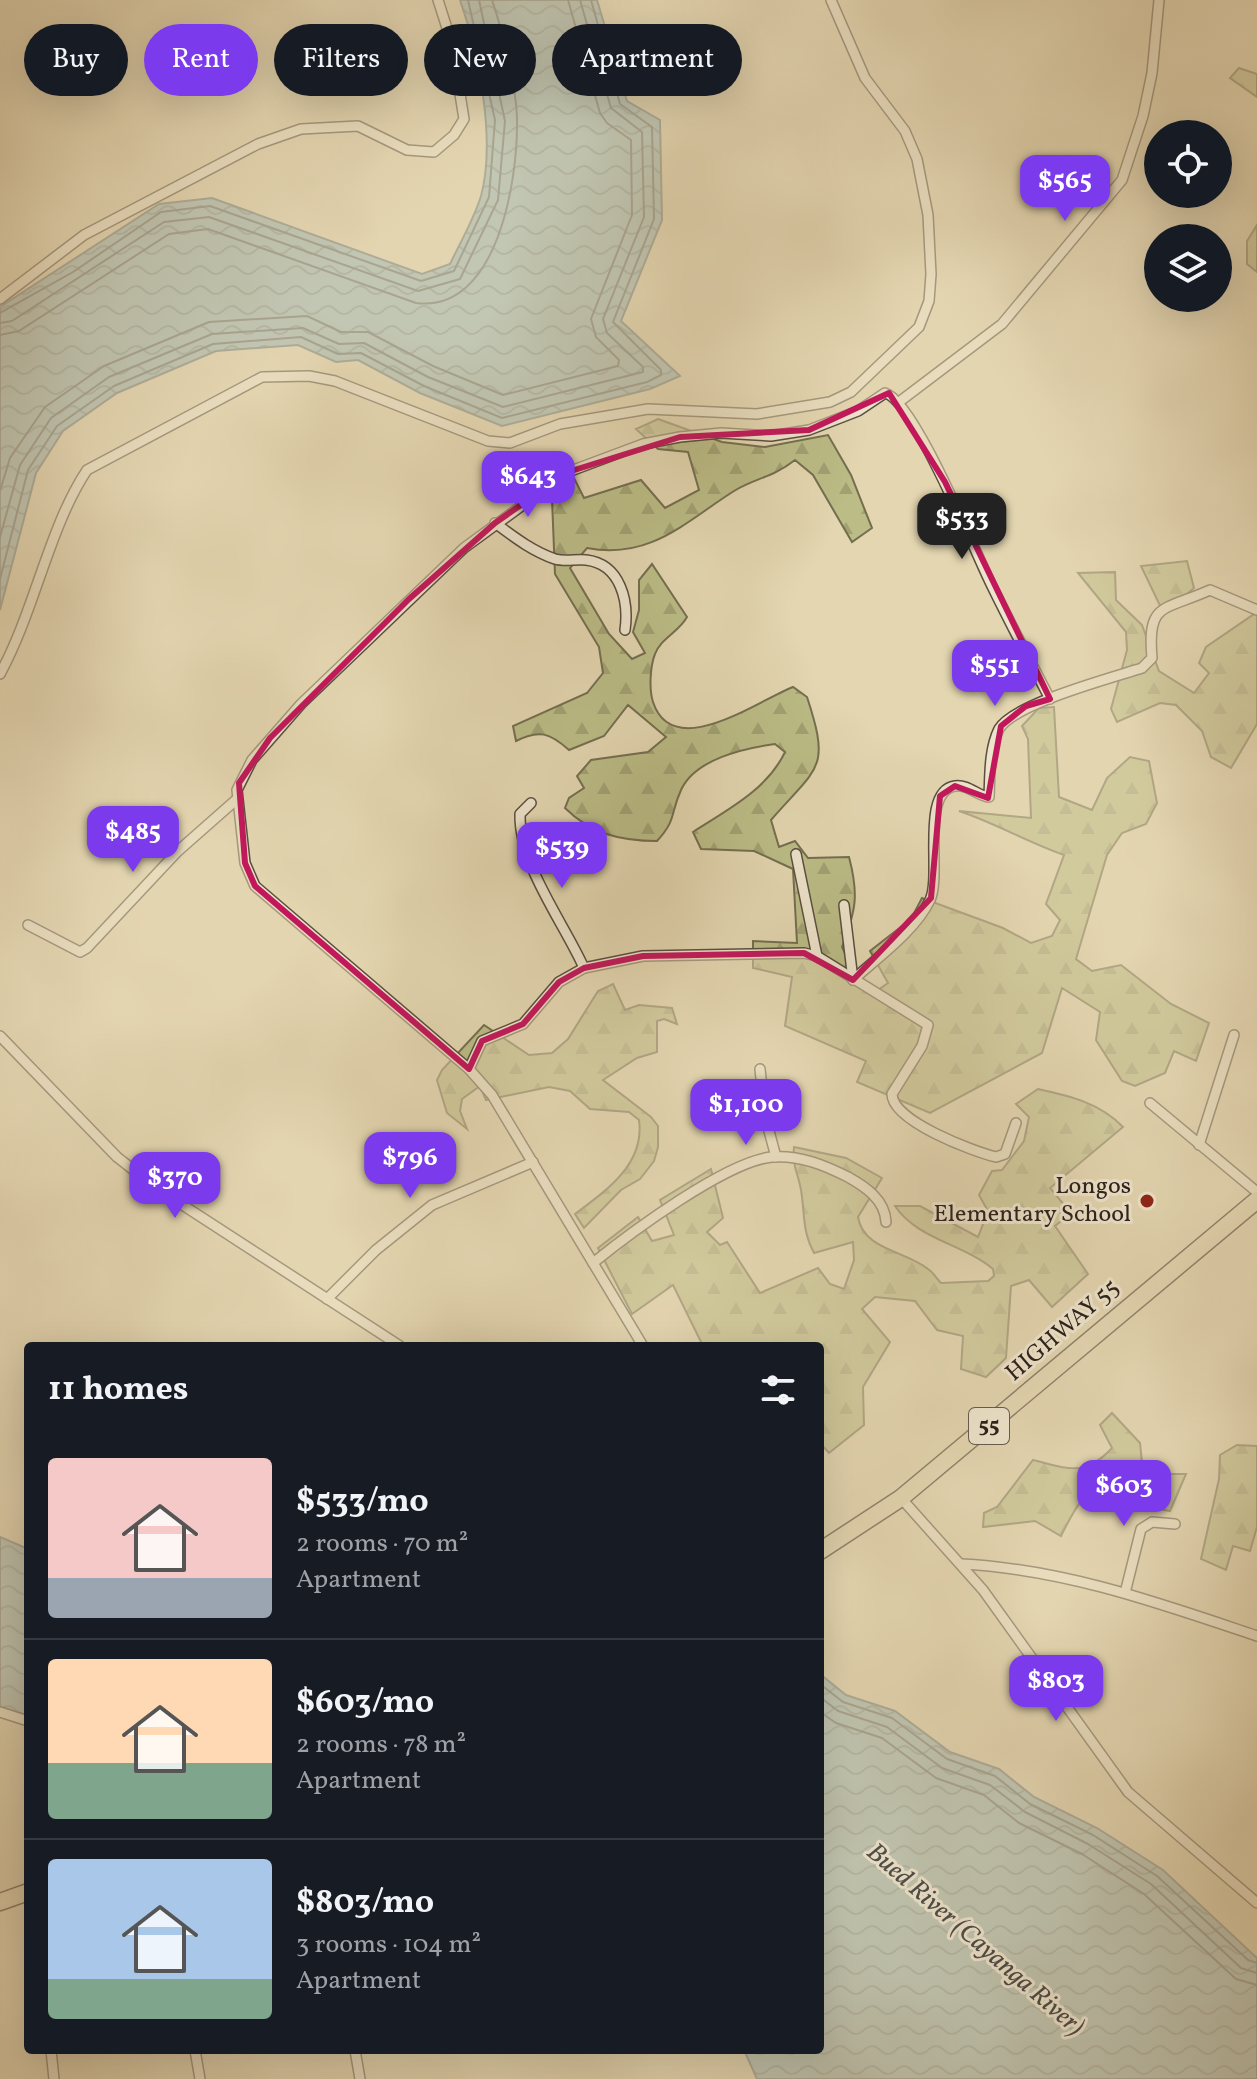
<!DOCTYPE html>
<html lang="en">
<head>
<meta charset="utf-8">
<style>
	:root { --surface:#171b24; --page:#242831; --text:#f1f3f6; --muted:#9ea1a6; --line:#363941; --accent:#7c3aed }
	body { margin:0; font-family:Vollkorn,serif; background:var(--page); color:var(--text); height:100vh; display:flex; flex-direction:column; font-size:30px; white-space:nowrap }
	* { box-sizing:border-box; margin:0 }
	p { font-size:26px; color:var(--muted) }
	.icon { flex:none; width:44px; height:44px; fill:none; stroke:currentColor; stroke-width:2; stroke-linecap:round; stroke-linejoin:round }
	.map { position:relative; flex:1; overflow:hidden }
	.side { position:absolute; left:24px; top:1342px; width:800px; height:712px; display:flex; flex-direction:column; background:var(--surface); border-radius:8px; box-shadow:0 8px 32px #0002 }
	.side>* { flex:none }
	.banner { position:absolute; left:24px; top:24px; width:800px; height:72px; display:flex; gap:16px }
	.controls { position:absolute; left:1144px; top:120px; display:grid; gap:16px }
	.controls a { display:grid; place-items:center; width:88px; height:88px; border-radius:50%; background:var(--surface); box-shadow:0 8px 32px #0002; font-size:40px }
	.price { position:absolute; translate:-50% -68px; padding:0 18px; border-radius:16px; background:var(--accent); color:#fff; font-size:26px; line-height:52px; filter:drop-shadow(0 2px 4px #0008) }
	.price::after { content:''; position:absolute; left:50%; top:48px; width:24px; height:18px; margin-left:-12px; background:inherit; clip-path:polygon(0 0,100% 0,50% 100%) }
	.price.active { background:#222; color:#fff }
	ul { padding:0; list-style:none }
	li { display:flex; align-items:center; gap:24px; height:200px; padding:0 24px }
	li+li { border-top:2px solid var(--line) }
	li span { display:grid; place-items:center; flex:none; width:224px; height:160px; border-radius:8px; color:#555 }
	li>.icon { margin-inline-start:auto }
	span .icon { width:96px; height:96px; fill:#fffc; stroke-width:1 }
	li b { font-size:34px }
	h2 { display:flex; justify-content:space-between; align-items:center; height:96px; padding:0 24px; font-size:34px }
	.chip { padding:0 28px; border-radius:36px; background:var(--surface); box-shadow:0 8px 32px #0002; font-size:28px; line-height:72px }
	.chip.active { background:var(--accent); color:#fff }
	.map>svg:first-child { display:block }
	.forest { fill:url(#forest-firs); stroke:#746e50; stroke-width:2 }
	.water { fill:url(#water-waves); stroke:#6e7a79; stroke-width:2 }
	.lines { fill:none; stroke-linecap:round; stroke-linejoin:round }
	.shore { stroke:#636b69; stroke-width:2 }
	.street-casing { stroke:#5a4e40; stroke-width:12 }
	.highway-casing { stroke:#2c201b; stroke-width:19 }
	.street { stroke:#ede4cc; stroke-width:9 }
	.highway { stroke:#e3d6b0; stroke-width:16 }
	.marked { fill:none; stroke:#c2185b; stroke-width:6; stroke-linejoin:round }
	.poi-dot { fill:#8f2418; stroke:#ede4cc; stroke-width:3 }
	.labels { text-anchor:middle; dominant-baseline:central; stroke-width:6; stroke-linejoin:round; paint-order:stroke }
	.shield { fill:#ede4cc; stroke:#665b50; stroke-width:2 }
	.shield-label { font-size:22px; font-weight:bold; fill:#2c201b }
	.poi-label { font-size:24px; fill:#2c201b; stroke:#ede4cc; text-anchor:end }
	.street-label { font-size:24px; fill:#2c201b; stroke:#ede4cc }
	.water-label { font-size:26px; font-style:italic; fill:#4d4d4a; stroke:#ede4cc }
</style>
</head>
<body>
<div class="map">
<svg width="1257" height="2079" viewBox="0 0 1257 2079">
	<defs>
		<pattern id="forest-firs" width="22" height="20" patternUnits="userSpaceOnUse" patternTransform="scale(2)"><rect width="22" height="20" fill="#bbbc86"/><path d="M5 1l3.5 6h-7zM16 11l3.5 6h-7z" fill="#a1a173"/></pattern>
		<pattern id="water-waves" width="16" height="10" patternUnits="userSpaceOnUse" patternTransform="scale(2)"><rect width="16" height="10" fill="#9ab6b7"/><path d="M0 5q4-4 8 0t8 0" fill="none" stroke="#7e9494"/></pattern>
	</defs>
	<rect width="100%" height="100%" fill="#e3d6b0"/>
	<filter id="stains"><feTurbulence type="fractalNoise" baseFrequency=".0025" numOctaves="4"/><feColorMatrix values="0 0 0 0 .2 0 0 0 0 .09 0 0 0 0 .02 0 0 0 .5 -.17"/></filter>
	<radialGradient id="worn" r=".72"><stop offset=".6" stop-color="#630" stop-opacity="0"/><stop offset="1" stop-color="#630" stop-opacity=".3"/></radialGradient>
	<g class="forest">
		<path d="M1239,68l18,6v23l-27,-19z"/>
		<path d="M1257,225v47l-10,-8v-23z"/>
		<path d="M658,419l64,23 43,5 63,-12 23,40 21,53 -20,14 -39,-67 -18,-15c-23,18 -40,18 -61,31 -49,31 -84,69 -147,57l-17,20 39,66 23,25 13,-6 -12,-21 6,-22v-30l13,-16 35,53c-8,15 -26,21 -32,37 -5,12 -6,36 -2,48 20,61 106,-2 140,-15l14,10c24,73 11,69 -36,123l8,27 16,-6 13,17 41,-1c10,38 7,53 -7,90l16,33 20,10 10,-7 -18,-32 41,-32 11,-21 81,30 28,15 21,-7 8,-16 -14,-16 18,-49c-37,-13 -69,-32 -105,-44l72,7 -3,-79 -6,-13 17,-18 15,-1 5,90 33,13 15,-32 23,-21 19,4 8,42 -11,21 -24,9 -15,22 -31,104 16,12 29,-6 50,39 38,19 -13,38 -22,-10 -9,22 -30,13 -13,-5 -26,-41 4,-28 -38,-24 -20,65 -112,60 -73,-31 9,-21 -81,-35 7,-49 -39,-9v-27l44,2 -4,-74 -39,-18 -53,-2 -8,-17c34,-22 74,-42 92,-80l-10,-8c-30,4 -80,15 -94,46 -11,24 -4,29 -24,51 -36,0 -66,-7 -92,-33l4,-10 15,-10 -7,-12 14,-16 57,-8 18,-15 -38,-32 -24,31 -35,14c-19,-17 -30,-21 -53,-9l-3,-15 74,-33 16,-20 -4,-26 -44,-73 -4,-100 15,-12 18,36 57,-18 24,28 34,-18 -11,-38 -30,-3 -22,-20z"/>
		<path d="M1187,561l7,27 -30,26 -23,-48z"/>
		<path d="M1115,572l1,28 26,25 17,46 35,22 15,-20 -10,-10 7,-16 51,-35v112l-26,44 -20,-11 -9,-26 -26,-26 -16,-2 -43,19 -6,-13 16,-59 -1,-18 -48,-59z"/>
		<path d="M613,984l12,26 14,-5 33,3 5,16 -13,-5 -7,2v31l-20,6 -34,22 48,37 7,9v21l-4,14 -14,18 -19,11 -37,38 -9,-14c32,-24 70,-50 64,-94l-10,-8 -39,-3 -20,-18 -21,-4 -63,13 -6,-14 -18,13 -2,12 7,18 -20,-16 -10,-33 5,-10 42,-45 45,30 23,-2 16,-14 30,-48z"/>
		<path d="M1038,1089c32,7 62,14 85,38l-73,61 21,25 -16,13 33,48 -36,33 -23,-27 -18,6 -5,72 -20,19 -25,-8 2,-33 -26,-6 -22,-29 -40,-4 -13,12 28,33 -27,45 1,38 -35,28 -9,-10v-97h-117l-30,-61 -41,29 -34,-66 40,-31 14,24 22,-6 -14,-35 51,-31 12,49 -16,14 13,13 7,-3 33,51 58,-25 12,16 14,5 10,-29 -1,-18 -39,11c-12,-22 -9,-39 -13,-63 -3,-18 -9,-23 -7,-43l52,11 36,20 -24,39c5,33 49,34 70,52 5,3 9,10 13,14l47,-2 6,-5 -1,-7c-30,-25 -76,-30 -98,-63h25l58,31 10,-26 -9,-16 13,-24 10,-1 22,-29 5,-24 -13,-13z"/>
		<path d="M1112,1413l28,30 2,20 16,11h28l-16,37 -27,-5 -16,3 -8,-9 -6,-20c-28,6 -40,32 -52,56l-26,-15 -52,6 1,-14 13,-6 36,-47c36,9 52,17 79,-12l-12,-23z"/>
		<path d="M1237,1445l20,1v81l-7,24 -17,-5 -7,24 -25,-11 18,-80 1,-24z"/>
	</g>
	<g class="water">
		<path d="M460,0h137l30,101 33,19 2,100 -41,101 59,55 -30,13 -148,37 -82,-33 -62,-33 -22,2 -38,-17 -82,6 -99,42 -54,38 -27,42 -36,137v-303l159,-103 53,-6 210,76 28,-10c10,-21 24,-45 31,-68 15,-56 -2,-142 -21,-196z"/>
		<path d="M0,1537l28,12v169l-28,-10z"/>
		<path d="M820,1674l26,21 49,16 55,41 49,17 35,28 63,31 66,42 94,88v121h-500l-13,-29h76z"/>
	</g>
	<g class="lines">
		<g class="shore">
			<path d="M0,313l73,-41 88,-60 49,-6 211,75 33,-10 35,-74 6,-77 -27,-120"/>
			<path d="M0,323l12,-2 152,-99 45,-5 209,74 42,-12 38,-79 7,-79 -26,-121"/>
			<path d="M0,335l19,-4 150,-97 39,-5 208,74c82,10 102,-124 101,-183 0,-30 -15,-91 -25,-120"/>
			<path d="M0,491l10,-33 35,-51 59,-41 105,-44 98,-6 34,16h27l65,34 70,29 115,-29 1,-6 -23,-23 -5,-18 41,-104 -1,-75 -24,-17 -7,-10 -32,-113"/>
			<path d="M0,537l20,-72 31,-47 58,-41 103,-43 91,-6 36,16 25,-1 64,34 75,30 140,-35v-5l-36,-34 -4,-14 41,-102 -2,-85 -31,-24 -31,-108"/>
			<path d="M0,579l28,-109 29,-44 57,-40 99,-42 88,-7 37,17 23,-1 63,33 78,32 145,-36 14,-7v-5l-48,-48 41,-103 -2,-92 -32,-23 -29,-104"/>
			<path d="M820,1684l23,18 49,16 55,41 48,17 35,28 63,31 64,41 91,84 9,3"/>
			<path d="M820,1697l18,14 49,16 55,41 48,17 35,27 63,32 63,40 90,84 16,5"/>
			<path d="M820,1712l16,11 46,15 54,40 48,17 35,28 63,31 62,40 92,85 21,6"/>
		</g>
		<g class="street-casing">
			<g id="street">
				<path d="M0,299l84,-64 174,-91 43,-15 57,-3 49,24 27,2 20,-17 10,-16 -12,-75 -14,-44"/>
				<path d="M899,402l103,-78 120,-144 21,-64 9,-43 7,-73"/>
				<path d="M495,523c19,14 37,28 60,36 10,3 20,0 31,1 35,4 43,42 39,70"/>
				<path d="M0,674c35,-64 49,-147 87,-204l175,-93 47,-1 26,5 153,60 22,2 50,-19 88,-15 109,5 73,-12 21,-10 68,-65 10,-26 2,-27 -3,-59 -11,-56 -12,-28 -40,-53 -34,-78"/>
				<path d="M531,803l-11,11c-1,51 44,109 64,154"/>
				<path d="M796,854l21,102"/>
				<path d="M844,905l9,75"/>
				<path d="M28,925l52,27 7,-4 91,-97 59,-52"/>
				<path d="M853,980c25,-23 62,-49 77,-80 12,-25 -10,-109 25,-114 13,-2 23,10 34,11 1,-21 0,-48 10,-68 14,-25 112,-51 143,-61l10,-10c-5,-56 11,-47 58,-68l47,20"/>
				<path d="M0,1036l117,121 41,32 242,157"/>
				<path d="M469,1069l13,-28 41,-17 36,-42 25,-14 59,-12 161,-3 13,3 111,69 -6,21 -30,48c0,27 80,57 104,63l9,-3 11,-31"/>
				<path d="M760,1069l5,47 11,41"/>
				<path d="M1150,1103l107,89"/>
				<path d="M1199,1145l35,-110"/>
				<path d="M593,1263c37,-30 134,-102 179,-106 28,-2 52,8 76,20 18,10 37,23 38,45"/>
				<path d="M327,1299l49,-49 56,-45 101,-43"/>
				<path d="M643,1346l-151,-251 -23,-26 -214,-183 -10,-23 -8,-73 15,-30 49,-56 163,-156 104,-76 75,-28 37,-7 41,-4 50,3 38,-6 49,-19 27,-18c29,7 90,159 106,191 19,39 39,77 59,115"/>
				<path d="M901,1498l82,92 145,202 129,111"/>
				<path d="M961,1564c103,5 198,39 296,72"/>
				<path d="M1125,1593l16,-64 11,-7 23,2"/>
				<path d="M0,1712l28,9"/>
				<path d="M51,2050l3,29"/>
				<path d="M195,2050l5,29"/>
				<path d="M355,2050l5,29"/>
			</g>
		</g>
		<g class="highway-casing">
			<g id="highway">
				<path d="M820,1551l81,-53 356,-298"/>
				<path d="M0,1902l28,-10"/>
			</g>
		</g>
		<use href="#street" class="street"/>
		<use href="#highway" class="highway"/>
	</g>
	<path d="M0 0H1257V2079H0ZM889,393l56,89 105,217 -24,7 -25,20 -13,72 -33,-12 -15,10 -9,102 -78,82 -49,-27 -161,3 -59,12 -25,14 -36,42 -41,17 -13,28 -214,-183 -10,-23 -6,-80 31,-45 139,-139 86,-76 73,-51 112,-35 129,-7z" fill="#e3d6b0" fill-opacity=".55" fill-rule="evenodd"/>
	<path class="marked" d="M889,393l56,89 105,217 -24,7 -25,20 -13,72 -33,-12 -15,10 -9,102 -78,82 -49,-27 -161,3 -59,12 -25,14 -36,42 -41,17 -13,28 -214,-183 -10,-23 -6,-80 31,-45 139,-139 86,-76 73,-51 112,-35 129,-7z"/>
	<circle class="poi-dot" cx="1147" cy="1201" r="8"/>
	<g class="labels">
		<rect class="shield" x="969" y="1408" width="40" height="36" rx="6"/>
		<g class="shield-label">
			<text x="989" y="1426">55</text>
		</g>
		<g class="poi-label">
			<text x="1131" y="1187">Longos<tspan x="1131" dy="28">Elementary School</tspan></text>
		</g>
		<g class="street-label">
			<text transform="translate(1063 1331) rotate(-41)">HIGHWAY 55</text>
		</g>
		<g class="water-label">
			<text transform="translate(975 1940) rotate(41)">Bued River (Cayanga River)</text>
		</g>
	</g>
	<rect width="100%" height="100%" filter="url(#stains)"/>
	<rect width="100%" height="100%" fill="url(#worn)"/>
</svg>
<div class="controls">
<a><svg class="icon" aria-label="locate" viewBox="0 0 24 24"><circle cx="12" cy="12" r="6"/><path d="M12 2v4M12 18v4M2 12h4M18 12h4"/></svg></a>
<a><svg class="icon" aria-label="layers" viewBox="0 0 24 24"><path d="M12 4l9 5-9 5-9-5zM3 14l9 5 9-5"/></svg></a>
</div>
<b class="price" style="left:1065px;top:223px">$565</b>
<b class="price" style="left:528px;top:519px">$643</b>
<b class="price active" style="left:962px;top:561px">$533</b>
<b class="price" style="left:995px;top:708px">$551</b>
<b class="price" style="left:133px;top:874px">$485</b>
<b class="price" style="left:562px;top:890px">$539</b>
<b class="price" style="left:746px;top:1147px">$1,100</b>
<b class="price" style="left:410px;top:1200px">$796</b>
<b class="price" style="left:175px;top:1220px">$370</b>
<b class="price" style="left:1124px;top:1528px">$603</b>
<b class="price" style="left:1056px;top:1723px">$803</b>
<div class="banner">
<a class="chip">Buy</a>
<a class="chip active">Rent</a>
<a class="chip">Filters</a>
<a class="chip">New</a>
<a class="chip">Apartment</a>
</div>
<section class="side">
<h2>11 homes<svg class="icon" aria-label="filters" viewBox="0 0 24 24"><path d="M4 7h16M4 17h16"/><circle cx="9" cy="7" r="2"/><circle cx="15" cy="17" r="2"/></svg></h2>
<ul>
<li><span style="background:linear-gradient(#f6c9c9 75%,#9aa5b1 0)"><svg class="icon" aria-label="home" viewBox="0 0 24 24"><path d="M3 11l9-7 9 7M6 9v11h12V9"/></svg></span><div><b>$533/mo</b><p>2 rooms · 70 m²</p><p>Apartment</p></div></li>
<li><span style="background:linear-gradient(#ffd9b3 65%,#7fa58c 0)"><svg class="icon" aria-label="home" viewBox="0 0 24 24"><path d="M3 11l9-7 9 7M6 9v11h12V9"/></svg></span><div><b>$603/mo</b><p>2 rooms · 78 m²</p><p>Apartment</p></div></li>
<li><span style="background:linear-gradient(#a9c7e8 75%,#7fa58c 0)"><svg class="icon" aria-label="home" viewBox="0 0 24 24"><path d="M3 11l9-7 9 7M6 9v11h12V9"/></svg></span><div><b>$803/mo</b><p>3 rooms · 104 m²</p><p>Apartment</p></div></li>
</ul>
</section>
</div>
</body>
</html>
